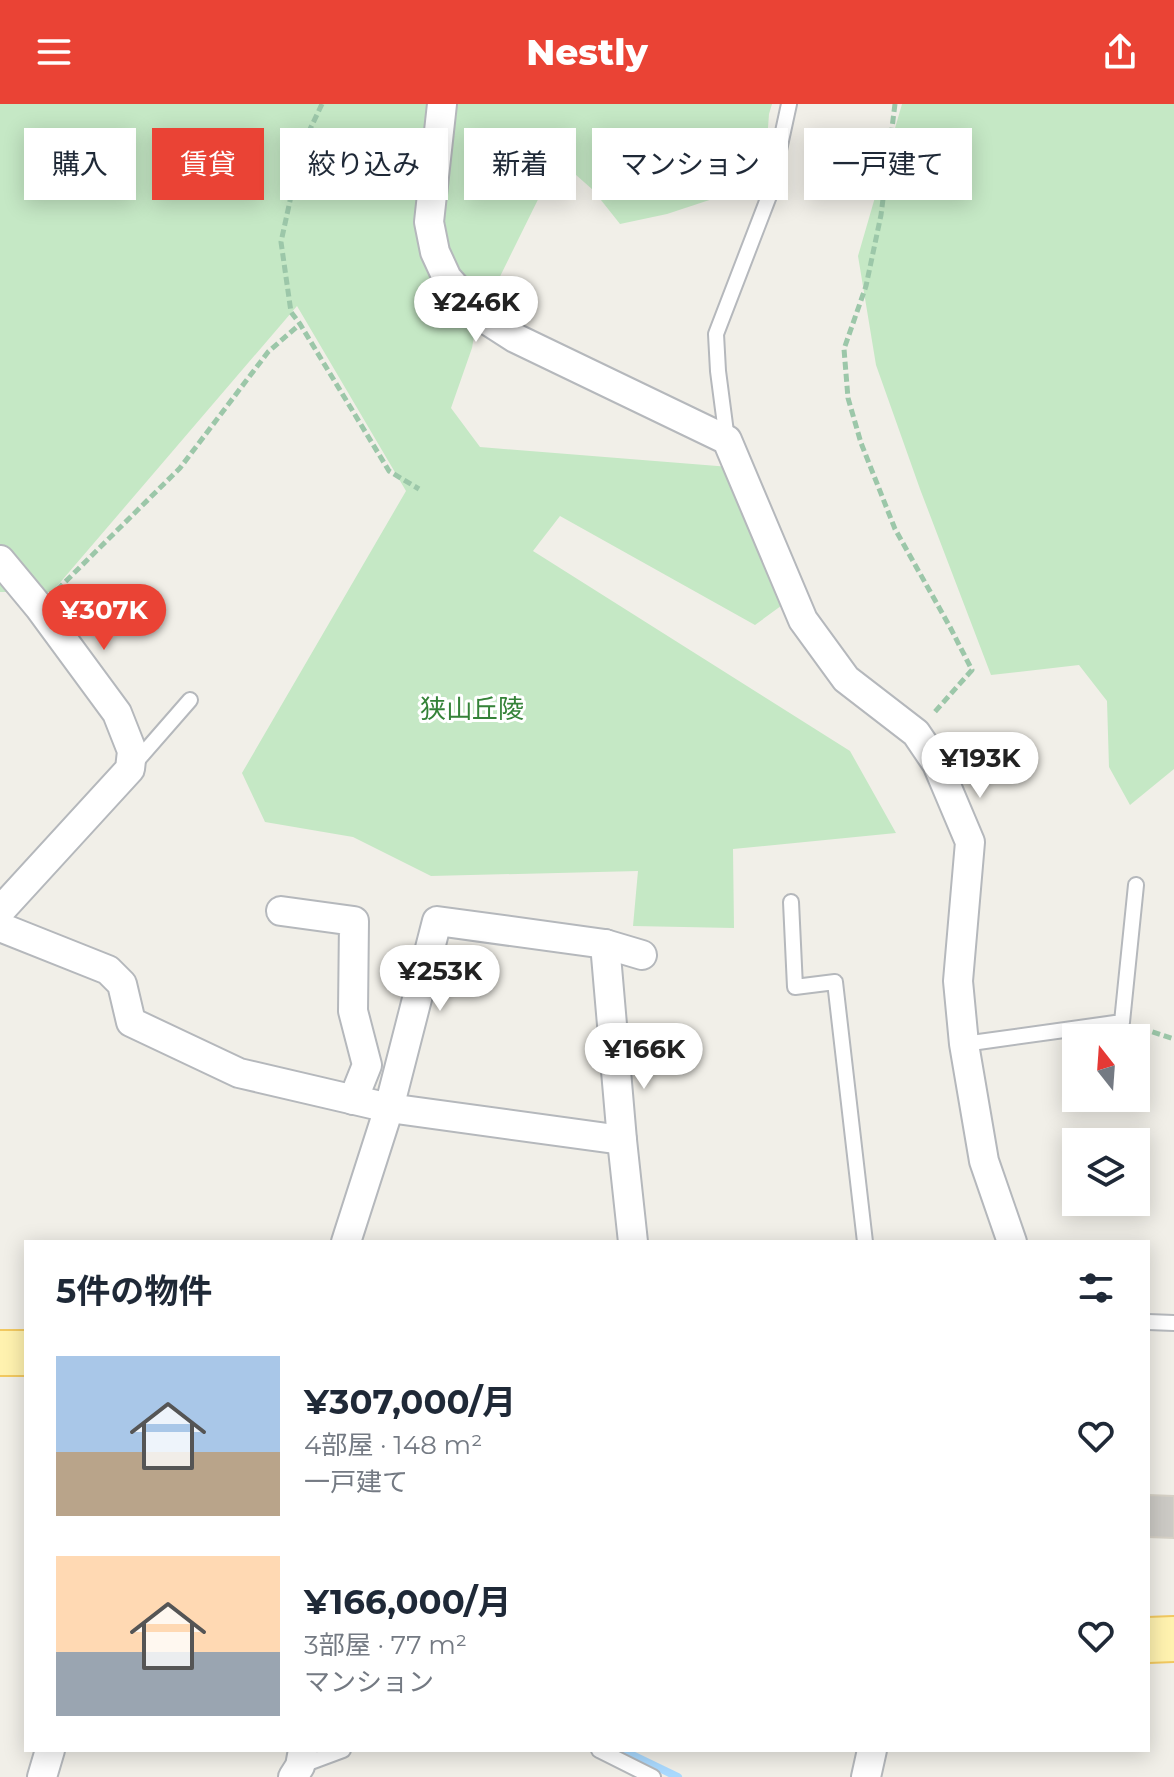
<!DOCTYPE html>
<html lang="ja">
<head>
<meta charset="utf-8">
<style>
	:root { --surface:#fff; --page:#f2f2f3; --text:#1f2937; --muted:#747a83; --accent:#ea4335 }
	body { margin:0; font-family:Montserrat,"Noto Sans JP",sans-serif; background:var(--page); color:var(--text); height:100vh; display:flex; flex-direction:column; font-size:30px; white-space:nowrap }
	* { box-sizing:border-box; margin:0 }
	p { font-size:26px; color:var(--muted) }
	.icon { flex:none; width:44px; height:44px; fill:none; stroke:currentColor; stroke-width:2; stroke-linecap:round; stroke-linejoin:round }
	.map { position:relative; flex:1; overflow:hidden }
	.sheet { position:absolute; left:24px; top:1136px; width:1126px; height:512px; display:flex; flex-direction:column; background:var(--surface); border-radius:0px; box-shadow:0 4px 20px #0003 }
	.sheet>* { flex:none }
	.guide { position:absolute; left:24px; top:24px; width:1126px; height:72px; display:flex; gap:16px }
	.needle { width:52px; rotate:343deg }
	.fabs { position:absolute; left:1062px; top:920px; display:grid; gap:16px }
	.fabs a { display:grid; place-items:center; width:88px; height:88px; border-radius:0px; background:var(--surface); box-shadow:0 4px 20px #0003; font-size:40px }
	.price { position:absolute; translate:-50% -68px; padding:0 18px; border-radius:28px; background:#fff; color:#222; font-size:26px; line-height:52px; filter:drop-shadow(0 2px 4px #0008) }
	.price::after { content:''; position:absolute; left:50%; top:48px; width:24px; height:18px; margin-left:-12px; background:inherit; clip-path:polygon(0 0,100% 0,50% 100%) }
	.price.selected { background:var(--accent); color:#fff }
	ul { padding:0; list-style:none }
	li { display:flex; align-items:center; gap:24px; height:200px; padding:0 32px }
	li span { display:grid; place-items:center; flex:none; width:224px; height:160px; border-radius:0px; color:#555 }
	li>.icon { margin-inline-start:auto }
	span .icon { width:96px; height:96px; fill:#fffc; stroke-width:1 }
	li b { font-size:34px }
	h2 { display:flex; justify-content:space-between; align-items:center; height:96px; padding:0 32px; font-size:34px }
	.chip { padding:0 28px; border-radius:0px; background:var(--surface); box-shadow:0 4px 20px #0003; font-size:28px; line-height:72px }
	.chip.selected { background:var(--accent); color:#fff }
	header { display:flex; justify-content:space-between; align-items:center; height:104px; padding:0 32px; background:var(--accent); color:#fff; font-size:36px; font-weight:800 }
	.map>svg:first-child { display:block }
	.green { fill:#c5e8c5 }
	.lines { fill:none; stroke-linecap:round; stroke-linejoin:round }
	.stream { stroke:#aadaff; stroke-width:8 }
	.building { fill:#cccac5; stroke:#d6d1c6; stroke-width:2 }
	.service-casing { stroke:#b5b8bc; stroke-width:18 }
	.minor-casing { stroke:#b5b8bc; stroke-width:32 }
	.primary-casing { stroke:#f2c960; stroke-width:48 }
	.path { stroke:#9cc7a9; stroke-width:5; stroke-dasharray:8 4; stroke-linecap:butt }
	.service { stroke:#fff; stroke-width:14 }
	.minor { stroke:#fff; stroke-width:28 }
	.primary { stroke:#fff2af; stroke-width:44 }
	.labels { text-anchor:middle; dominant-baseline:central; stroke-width:6; stroke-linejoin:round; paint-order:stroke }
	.park-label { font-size:26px; fill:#348238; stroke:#fff }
</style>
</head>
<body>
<header><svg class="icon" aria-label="menu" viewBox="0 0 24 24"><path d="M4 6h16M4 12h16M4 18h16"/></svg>Nestly<svg class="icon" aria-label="share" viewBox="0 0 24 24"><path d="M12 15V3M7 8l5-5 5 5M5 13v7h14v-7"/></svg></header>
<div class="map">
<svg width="1174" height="1673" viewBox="0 0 1174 1673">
	<rect width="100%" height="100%" fill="#f1efe8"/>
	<g class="green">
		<path d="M0,0h772l-3,10 -5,68 -97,32 -47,10 -27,-34 -35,-31 -82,166 -4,23 -21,60 29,39 250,20 55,136 -30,22 -195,-109 -27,35 317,200 46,82 -163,16 1,79 -101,-2 5,-55 -207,5 -78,-39 -88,-15 -23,-49 164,-282 -109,-185 -245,286h-52z"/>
		<path d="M902,0h272v665l-44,36 -21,-38 -2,-66 -28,-36 -88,10 -71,-186 -44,-124 -18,-109z"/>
	</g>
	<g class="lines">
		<path class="stream" d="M622,1646l56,27"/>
	</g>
	<path class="building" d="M1148,1391l26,1v42l-26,-1z"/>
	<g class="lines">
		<g class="service-casing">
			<g id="service">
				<path d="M727,336l-9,-69 -2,-37 53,-138 20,-92"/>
				<path d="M135,659l55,-63"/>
				<path d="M791,798l4,85 40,-5 30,260"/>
				<path d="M964,940l158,-22 14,-137"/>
				<path d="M1148,1218l26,1"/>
				<path d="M599,1646l54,27"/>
				<path d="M300,1662l43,-16"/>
			</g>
		</g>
		<g class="minor-casing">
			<g id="minor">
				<path d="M442,0l-13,118 6,30 12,26 17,19 23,23 28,18 212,102 76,180 43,59 70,54 21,31 33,78 -12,139 6,63 20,117 28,81"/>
				<path d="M0,456l39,47 78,106 15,38 -2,18 -130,142"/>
				<path d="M281,807l73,10 -1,90 14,54 -14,35"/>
				<path d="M0,823l108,43 14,14 9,38 108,51 150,35 233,32"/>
				<path d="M605,840l17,196 11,102"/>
				<path d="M346,1138l43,-134 48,-187 168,23 37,11"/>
				<path d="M42,1673l8,-27"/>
				<path d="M293,1673l7,-11 3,-16"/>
				<path d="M866,1673l6,-27"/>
			</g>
		</g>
		<g class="primary-casing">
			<g id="primary">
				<path d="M0,1249h26"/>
				<path d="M1148,1536l26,-1"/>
			</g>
		</g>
		<g class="path">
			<path d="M322,0l-20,42 -21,96 10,70 9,12 89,147 30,18"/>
			<path d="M895,0l-14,111 -15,71 -22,63 4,49 13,45 34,86 55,98 22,43 -39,44"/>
			<path d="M57,486l123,-122 88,-116 32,-28"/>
			<path d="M1141,924l33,11"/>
		</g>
		<use href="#service" class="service"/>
		<use href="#minor" class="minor"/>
		<use href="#primary" class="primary"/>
	</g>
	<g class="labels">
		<g class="park-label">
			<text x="472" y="605">狭山丘陵</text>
		</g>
	</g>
</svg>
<div class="fabs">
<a><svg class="needle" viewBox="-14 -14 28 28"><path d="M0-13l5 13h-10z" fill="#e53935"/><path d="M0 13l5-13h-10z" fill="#747a83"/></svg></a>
<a><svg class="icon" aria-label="layers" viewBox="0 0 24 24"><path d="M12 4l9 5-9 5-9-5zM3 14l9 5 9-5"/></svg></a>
</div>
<b class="price" style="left:476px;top:240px">¥246K</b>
<b class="price selected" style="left:104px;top:548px">¥307K</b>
<b class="price" style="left:980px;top:696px">¥193K</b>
<b class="price" style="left:440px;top:909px">¥253K</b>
<b class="price" style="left:644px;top:987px">¥166K</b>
<div class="guide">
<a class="chip">購入</a>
<a class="chip selected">賃貸</a>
<a class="chip">絞り込み</a>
<a class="chip">新着</a>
<a class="chip">マンション</a>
<a class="chip">一戸建て</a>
</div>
<section class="sheet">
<h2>5件の物件<svg class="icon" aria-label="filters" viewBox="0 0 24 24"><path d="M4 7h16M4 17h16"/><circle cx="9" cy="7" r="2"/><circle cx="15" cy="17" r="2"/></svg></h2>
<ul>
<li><span style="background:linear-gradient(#a9c7e8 60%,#b9a48a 0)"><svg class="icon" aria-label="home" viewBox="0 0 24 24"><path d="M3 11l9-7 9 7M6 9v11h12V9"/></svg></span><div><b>¥307,000/月</b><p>4部屋 · 148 m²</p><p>一戸建て</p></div><svg class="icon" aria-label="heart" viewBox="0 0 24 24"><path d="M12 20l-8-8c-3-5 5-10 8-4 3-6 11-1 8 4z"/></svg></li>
<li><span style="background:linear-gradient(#ffd9b3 60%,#9aa5b1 0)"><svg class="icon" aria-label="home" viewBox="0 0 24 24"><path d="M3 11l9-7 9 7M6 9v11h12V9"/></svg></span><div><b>¥166,000/月</b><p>3部屋 · 77 m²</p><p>マンション</p></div><svg class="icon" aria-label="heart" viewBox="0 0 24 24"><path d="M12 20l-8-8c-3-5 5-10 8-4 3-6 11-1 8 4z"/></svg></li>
</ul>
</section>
</div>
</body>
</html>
